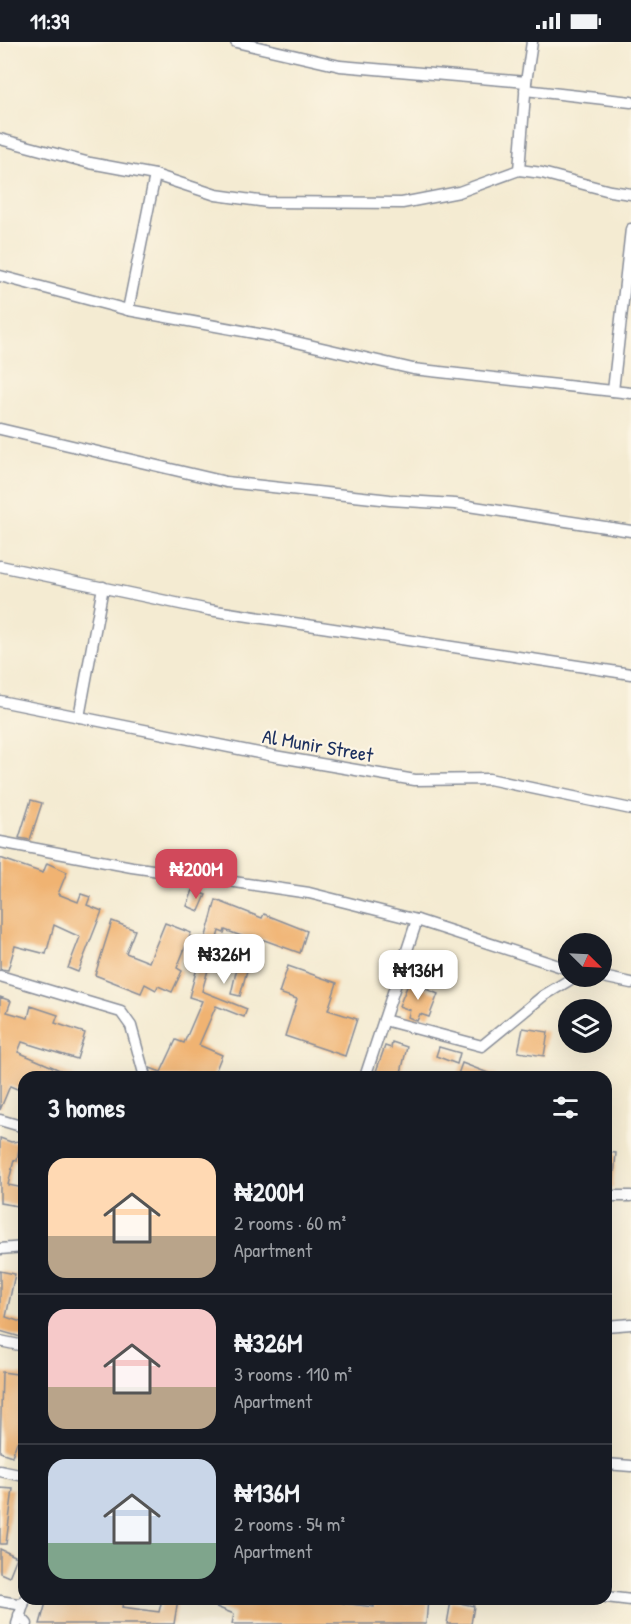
<!DOCTYPE html>
<html lang="en">
<head>
<meta charset="utf-8">
<style>
	:root { --surface:#171b24; --page:#242831; --text:#f1f3f6; --muted:#9ea1a6; --line:#363941; --accent:#d1495b }
	body { margin:0; font-family:"Patrick Hand",sans-serif; background:var(--page); color:var(--text); height:100vh; display:flex; flex-direction:column; font-size:22px; white-space:nowrap }
	* { box-sizing:border-box; margin:0 }
	p { font-size:20px; color:var(--muted) }
	.icon { flex:none; width:33px; height:33px; fill:none; stroke:currentColor; stroke-width:2; stroke-linecap:round; stroke-linejoin:round }
	.map { position:relative; flex:1; overflow:hidden }
	.details { position:absolute; left:18px; top:1029px; width:594px; height:534px; display:flex; flex-direction:column; background:var(--surface); border-radius:18px; box-shadow:0 6px 24px #0002 }
	.details>* { flex:none }
	.needle { width:39px; rotate:114deg }
	.fabs { position:absolute; left:558px; top:891px; display:grid; gap:12px }
	.fabs a { display:grid; place-items:center; width:54px; height:54px; border-radius:50%; background:var(--surface); box-shadow:0 6px 24px #0002; font-size:30px }
	.price { position:absolute; translate:-50% -51px; padding:0 14px; border-radius:12px; background:#fff; color:#222; font-size:20px; line-height:39px; filter:drop-shadow(0 2px 3px #0008) }
	.price::after { content:''; position:absolute; left:50%; top:36px; width:18px; height:14px; margin-left:-9px; background:inherit; clip-path:polygon(0 0,100% 0,50% 100%) }
	.price.on { background:var(--accent); color:#fff }
	ul { padding:0; list-style:none }
	li { display:flex; align-items:center; gap:18px; height:150px; padding:0 30px }
	li+li { border-top:2px solid var(--line) }
	li span { display:grid; place-items:center; flex:none; width:168px; height:120px; border-radius:18px; color:#555 }
	li>.icon { margin-inline-start:auto }
	span .icon { width:72px; height:72px; fill:#fffc; stroke-width:1 }
	li b { font-size:26px }
	h2 { display:flex; justify-content:space-between; align-items:center; height:72px; padding:0 30px; font-size:26px }
	.status { display:flex; justify-content:space-between; align-items:center; height:42px; padding:0 30px; background:var(--surface); direction:ltr }
	.status svg { height:16px; fill:currentColor }
	.map>svg:first-child { display:block }
	.building { fill:#f0b372 }
	.lines { fill:none; stroke-linecap:round; stroke-linejoin:round }
	.street-casing { stroke:#888d98; stroke-width:13 }
	.street { stroke:#fff; stroke-width:10 }
	.labels { text-anchor:middle; dominant-baseline:central; stroke-width:4.5; stroke-linejoin:round; paint-order:stroke }
	.street-label { font-size:20px; fill:#1b2f5e; stroke:#fcf5e5 }
</style>
</head>
<body>
<div class="status"><b>11:39</b><svg viewBox="0 0 49 12"><path d="M0 12V9h3v3zM5 12V6h3v6zM10 12V3h3v9zM15 12V0h3v12zM26 1h20v11H26zM47 4h2v5h-2z"/></svg></div>
<div class="map">
<svg width="631" height="1582" viewBox="0 0 631 1582">
	<rect width="100%" height="100%" fill="#fcf5e5"/>
	<filter id="ink" filterUnits="userSpaceOnUse"><feTurbulence type="fractalNoise" baseFrequency=".0167" numOctaves="2"/><feDisplacementMap in="SourceGraphic" scale="12" xChannelSelector="R" yChannelSelector="G"/><feConvolveMatrix kernelMatrix="1 2 1 2 8 2 1 2 1" color-interpolation-filters="sRGB"/></filter>
	<filter id="wash" filterUnits="userSpaceOnUse"><feTurbulence type="fractalNoise" baseFrequency=".008" numOctaves="4" result="noise"/><feDisplacementMap in="SourceGraphic" scale="24" xChannelSelector="R" yChannelSelector="G"/><feGaussianBlur stdDeviation="1.35" result="paint"/><feColorMatrix in="noise" values="0 0 0 0 0 0 0 0 0 0 0 0 0 0 0 0 0 1.4 0 .05"/><feComposite in="paint" operator="in"/></filter>
	<g filter="url(#wash)">
		<rect width="100%" height="100%" fill="#f4ebd2"/>
		<g id="blocks">
			<g class="building">
				<path d="M31,758l11,3 -12,37 -11,-2z"/>
				<path d="M0,816l43,15 4,-10 20,9 -9,22 20,8 3,-8 9,3 -3,8 15,6 -24,61 -10,-4 12,-31 -26,-12 -8,29 -31,-8 -7,24 -8,-1z"/>
				<path d="M193,848l13,5 -7,16 -12,-5z"/>
				<path d="M216,858l46,18 2,-4 43,17 -7,22 -44,-16 -16,59 -9,-2 13,-57 -19,-7 -1,3 -5,-2 -17,60 45,18 -3,8 -28,-11 -17,39 23,10 -9,22h-61l-2,-9 11,4 15,-32 8,3 18,-42 -13,-4z"/>
				<path d="M112,879l23,9 -9,23 23,9 16,-39 26,10 -14,35 5,3 -10,21 -14,-6 -2,4 -11,-6 -4,9 -46,-18z"/>
				<path d="M288,924l49,17 -9,27 29,9 -12,37 -60,-20 12,-37 -18,-6z"/>
				<path d="M409,940l29,12 -9,23 -9,-3 -3,7 -9,-4 2,-7 -11,-4z"/>
				<path d="M0,955l11,4 -4,11 21,6 3,-12 27,9 -3,8 30,10 -8,26 -55,-17 -4,10 58,25h-52l-2,14 -12,-5 -10,24z"/>
				<path d="M523,986l25,4 -4,24 -26,-4z"/>
				<path d="M392,1000l15,5 -7,30h-26l11,-31 6,2z"/>
				<path d="M439,1005l21,6 -3,11 -21,-8z"/>
				<path d="M462,1021l34,13v1h-39z"/>
				<path d="M0,1096l11,4 9,-1 -3,20 -3,-1 -6,25 16,3v19l-24,-4z"/>
				<path d="M606,1110l10,1 -3,35 -7,-1z"/>
				<path d="M0,1229l15,3 -9,43 18,6v15l-24,-7z"/>
				<path d="M2,1330l22,3v68l-7,-1 -5,14 -12,-4z"/>
				<path d="M0,1446l13,1 -7,55h-6z"/>
				<path d="M0,1507l17,8 -8,20 -9,-4z"/>
				<path d="M47,1557h16l23,6 1,-5 16,4 1,-5h20l-2,8 37,5 3,-13h16l-4,25h-134z"/>
				<path d="M196,1557l95,2v-2h52v4l31,4v-8h18v5l20,-1 1,-4h15l-2,25h-194l2,-10z"/>
				<path d="M451,1559l23,5 -3,18h-24z"/>
			</g>
		</g>
	</g>
	<g filter="url(#ink)">
		<use href="#blocks" fill-opacity="0" stroke="#888d98" stroke-width="1.5"/>
		<g class="lines">
			<g class="street-casing">
				<g id="street">
					<path d="M236,0l104,24 186,16"/>
					<path d="M525,48l106,12"/>
					<path d="M0,97l90,24 65,12 61,20 51,7 135,1 57,-11 60,-22 23,3 68,18 21,3"/>
					<path d="M519,128l7,-88 6,-40"/>
					<path d="M0,234l128,34 142,26 143,33 218,24"/>
					<path d="M128,268l27,-135"/>
					<path d="M613,349l18,-162"/>
					<path d="M0,387l226,53 164,18 65,4 176,27"/>
					<path d="M0,524l209,44 422,64"/>
					<path d="M0,659l274,55 141,24 74,-1 142,30"/>
					<path d="M79,675l24,-130"/>
					<path d="M0,800l132,25 177,26 108,27 151,49"/>
					<path d="M0,934l121,36 10,14 14,51"/>
					<path d="M598,934l33,7"/>
					<path d="M384,978l98,26 61,-50 33,-20"/>
					<path d="M365,1035l52,-157"/>
					<path d="M0,1078l24,7"/>
					<path d="M606,1154h25"/>
					<path d="M0,1207l24,-2"/>
					<path d="M606,1284l25,-2"/>
					<path d="M0,1299l24,5"/>
					<path d="M606,1422l25,2"/>
					<path d="M0,1429l24,5"/>
					<path d="M606,1555l25,3"/>
					<path d="M0,1559l23,4"/>
					<path d="M19,1573l8,9"/>
					<path d="M17,1582l8,-25"/>
				</g>
			</g>
			<use href="#street" class="street"/>
		</g>
	</g>
	<g class="labels">
		<g class="street-label">
			<text transform="translate(318 703) rotate(10)">Al Munir Street</text>
		</g>
	</g>
</svg>
<div class="fabs">
<a><svg class="needle" viewBox="-14 -14 28 28"><path d="M0-13l5 13h-10z" fill="#e53935"/><path d="M0 13l5-13h-10z" fill="#9ea1a6"/></svg></a>
<a><svg class="icon" aria-label="layers" viewBox="0 0 24 24"><path d="M12 4l9 5-9 5-9-5zM3 14l9 5 9-5"/></svg></a>
</div>
<b class="price on" style="left:196px;top:858px">₦200M</b>
<b class="price" style="left:224px;top:943px">₦326M</b>
<b class="price" style="left:418px;top:959px">₦136M</b>
<section class="details">
<h2>3 homes<svg class="icon" aria-label="filters" viewBox="0 0 24 24"><path d="M4 7h16M4 17h16"/><circle cx="9" cy="7" r="2"/><circle cx="15" cy="17" r="2"/></svg></h2>
<ul>
<li><span style="background:linear-gradient(#ffd9b3 65%,#b9a48a 0)"><svg class="icon" aria-label="home" viewBox="0 0 24 24"><path d="M3 11l9-7 9 7M6 9v11h12V9"/></svg></span><div><b>₦200M</b><p>2 rooms · 60 m²</p><p>Apartment</p></div></li>
<li><span style="background:linear-gradient(#f6c9c9 65%,#b9a48a 0)"><svg class="icon" aria-label="home" viewBox="0 0 24 24"><path d="M3 11l9-7 9 7M6 9v11h12V9"/></svg></span><div><b>₦326M</b><p>3 rooms · 110 m²</p><p>Apartment</p></div></li>
<li><span style="background:linear-gradient(#c9d6e8 70%,#7fa58c 0)"><svg class="icon" aria-label="home" viewBox="0 0 24 24"><path d="M3 11l9-7 9 7M6 9v11h12V9"/></svg></span><div><b>₦136M</b><p>2 rooms · 54 m²</p><p>Apartment</p></div></li>
</ul>
</section>
</div>
</body>
</html>
